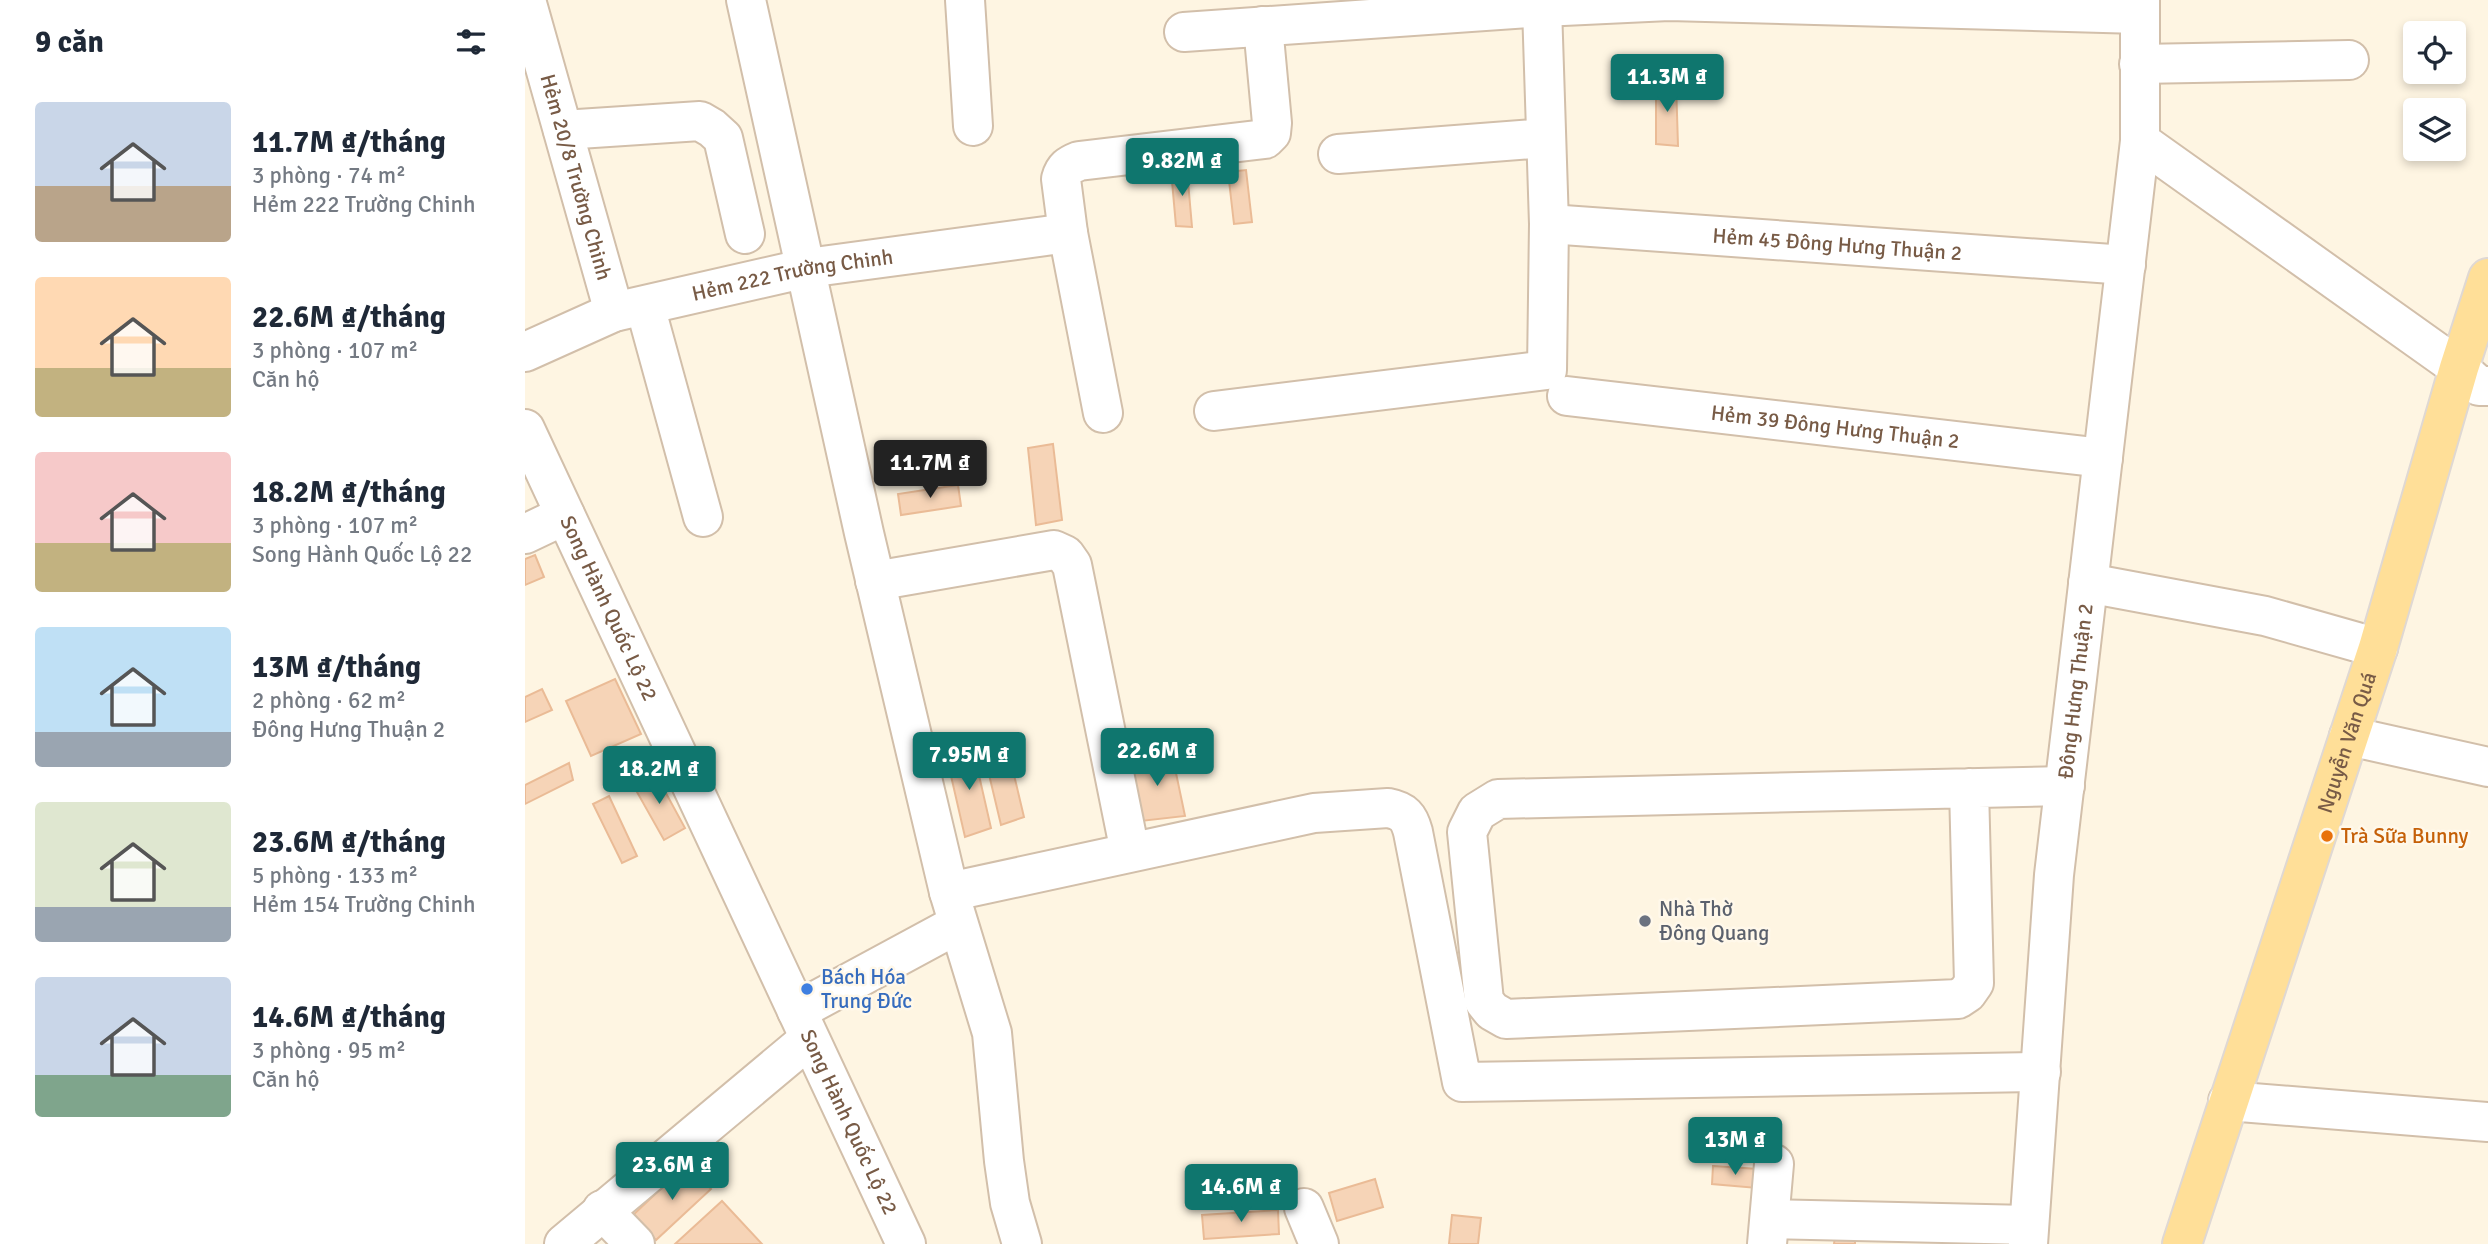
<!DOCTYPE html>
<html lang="vi">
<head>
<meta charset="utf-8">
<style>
	:root { --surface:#fff; --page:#f6f6f7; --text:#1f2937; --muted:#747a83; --accent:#0f766e }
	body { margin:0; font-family:Signika,sans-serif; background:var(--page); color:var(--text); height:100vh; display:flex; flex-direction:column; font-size:26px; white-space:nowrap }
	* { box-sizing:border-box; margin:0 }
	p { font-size:23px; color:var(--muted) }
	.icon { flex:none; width:38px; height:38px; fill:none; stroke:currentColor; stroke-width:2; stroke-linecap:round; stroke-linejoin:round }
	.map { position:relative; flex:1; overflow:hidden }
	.details { display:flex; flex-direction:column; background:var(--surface); width:525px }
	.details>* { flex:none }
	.tools { position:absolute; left:1878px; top:21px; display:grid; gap:14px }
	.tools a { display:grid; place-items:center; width:63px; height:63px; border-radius:7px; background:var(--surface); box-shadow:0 4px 10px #0003; font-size:35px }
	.price { position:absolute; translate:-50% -60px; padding:0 16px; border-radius:7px; background:var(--accent); color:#fff; font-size:23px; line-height:46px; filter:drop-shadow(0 2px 4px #0008) }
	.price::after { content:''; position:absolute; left:50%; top:42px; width:21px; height:16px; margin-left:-10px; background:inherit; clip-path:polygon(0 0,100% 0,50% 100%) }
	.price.active { background:#222; color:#fff }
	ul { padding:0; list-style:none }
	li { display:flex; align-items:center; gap:21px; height:175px; padding:0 35px }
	li span { display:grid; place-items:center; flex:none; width:196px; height:140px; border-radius:7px; color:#555 }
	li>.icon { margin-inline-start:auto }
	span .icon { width:84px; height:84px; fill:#fffc; stroke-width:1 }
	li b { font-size:30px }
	h2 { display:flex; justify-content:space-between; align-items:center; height:84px; padding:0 35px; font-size:30px }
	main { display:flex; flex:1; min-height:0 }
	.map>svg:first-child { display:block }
	.building { fill:#f6d4b7; stroke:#eabb96; stroke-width:2 }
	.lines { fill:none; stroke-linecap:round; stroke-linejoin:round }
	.minor-casing { stroke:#d2bfaa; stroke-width:42 }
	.major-casing { stroke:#dfd8d3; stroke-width:42 }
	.minor { stroke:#fff; stroke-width:38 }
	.major { stroke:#ffdf98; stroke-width:38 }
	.food-dot { fill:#e8710a; stroke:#fff8ea; stroke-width:2.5 }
	.worship-dot { fill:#6b7280; stroke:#fff8ea; stroke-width:2.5 }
	.shop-dot { fill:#3f7fe0; stroke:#fff8ea; stroke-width:2.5 }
	.labels { text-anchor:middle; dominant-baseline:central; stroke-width:5; stroke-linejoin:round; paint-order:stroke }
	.street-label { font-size:21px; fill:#785b46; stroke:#fff8ea }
	.food-label { font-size:21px; fill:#c56008; stroke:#fff8ea; text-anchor:start }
	.worship-label { font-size:21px; fill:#5b616d; stroke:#fff8ea; text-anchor:start }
	.shop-label { font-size:21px; fill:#366cbe; stroke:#fff8ea; text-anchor:start }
</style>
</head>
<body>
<main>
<section class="details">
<h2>9 căn<svg class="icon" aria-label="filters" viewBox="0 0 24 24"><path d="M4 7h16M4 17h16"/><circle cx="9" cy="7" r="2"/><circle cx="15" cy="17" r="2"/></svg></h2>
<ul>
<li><span style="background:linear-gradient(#c9d6e8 60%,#b9a48a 0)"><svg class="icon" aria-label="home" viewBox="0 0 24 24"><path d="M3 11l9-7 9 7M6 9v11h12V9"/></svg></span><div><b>11.7M ₫/tháng</b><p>3 phòng · 74 m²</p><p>Hẻm 222 Trường Chinh</p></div></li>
<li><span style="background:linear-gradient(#ffd9b3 65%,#c2b280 0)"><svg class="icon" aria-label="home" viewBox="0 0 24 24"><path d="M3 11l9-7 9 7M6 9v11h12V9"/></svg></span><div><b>22.6M ₫/tháng</b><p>3 phòng · 107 m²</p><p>Căn hộ</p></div></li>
<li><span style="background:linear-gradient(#f6c9c9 65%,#c2b280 0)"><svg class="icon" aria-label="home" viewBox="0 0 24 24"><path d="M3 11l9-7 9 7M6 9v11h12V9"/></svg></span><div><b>18.2M ₫/tháng</b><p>3 phòng · 107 m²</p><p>Song Hành Quốc Lộ 22</p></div></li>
<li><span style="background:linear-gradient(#bfe0f5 75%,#9aa5b1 0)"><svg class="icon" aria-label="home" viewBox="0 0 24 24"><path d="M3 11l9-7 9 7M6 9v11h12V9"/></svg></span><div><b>13M ₫/tháng</b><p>2 phòng · 62 m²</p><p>Đông Hưng Thuận 2</p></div></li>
<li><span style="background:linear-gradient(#dfe7d0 75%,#9aa5b1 0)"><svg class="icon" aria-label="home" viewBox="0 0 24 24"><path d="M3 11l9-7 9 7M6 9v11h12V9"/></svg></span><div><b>23.6M ₫/tháng</b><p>5 phòng · 133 m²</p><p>Hẻm 154 Trường Chinh</p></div></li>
<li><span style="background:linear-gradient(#c9d6e8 70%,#7fa58c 0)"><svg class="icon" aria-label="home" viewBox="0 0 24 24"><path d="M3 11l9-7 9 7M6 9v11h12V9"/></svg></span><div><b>14.6M ₫/tháng</b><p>3 phòng · 95 m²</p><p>Căn hộ</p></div></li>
</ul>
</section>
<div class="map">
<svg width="1963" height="1244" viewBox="0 0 1963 1244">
	<rect width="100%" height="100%" fill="#fef5e2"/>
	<g class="building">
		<path d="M1131,82h20l2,64 -22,-2z"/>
		<path d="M646,170h16l5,57 -16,-1z"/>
		<path d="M721,170l6,52 -18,2 -6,-52z"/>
		<path d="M528,444l9,76 -26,5 -8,-77z"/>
		<path d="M433,485l3,21 -60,9 -3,-21z"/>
		<path d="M10,555l9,22 -19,8v-26z"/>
		<path d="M90,679l26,55 -50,22 -25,-55z"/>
		<path d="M17,689l10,21 -27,12v-25z"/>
		<path d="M480,737l19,80 -23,8 -19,-80z"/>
		<path d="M448,749l18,79 -26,9 -19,-83z"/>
		<path d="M647,754l13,62 -44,5 -13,-62z"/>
		<path d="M44,763l4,17 -48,24v-19z"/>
		<path d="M130,773l30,55 -21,12 -31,-55z"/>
		<path d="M84,796l28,60 -15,7 -29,-59z"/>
		<path d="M162,1164l24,25 -55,51 -24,-24z"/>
		<path d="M1188,1166l45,3 -1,19 -45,-4z"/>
		<path d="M850,1179l8,28 -46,14 -8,-28z"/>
		<path d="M197,1201l40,43h-87z"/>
		<path d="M753,1210l1,24 -75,5 -2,-24z"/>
		<path d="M927,1215l29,3 -3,26h-29z"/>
		<path d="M1310,1236l20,3v5h-21z"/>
	</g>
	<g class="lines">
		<g class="minor-casing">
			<g id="minor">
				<path id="s1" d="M1,0l88,312"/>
				<path d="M221,0l118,533 85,359 43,141 12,128 6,42 12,41"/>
				<path d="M440,0l8,126"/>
				<path d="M659,32l358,-25 127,-6 470,13"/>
				<path d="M1614,64l210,-4"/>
				<path d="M38,130l137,-9 12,7 11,10 22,96"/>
				<path d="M1615,141l319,227 20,18h9"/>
				<path d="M813,154l208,-16"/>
				<path id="s2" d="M1024,224l577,41"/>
				<path d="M120,306l58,211"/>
				<path id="s3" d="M0,352l89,-40 193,-44 261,-35"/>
				<path id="s4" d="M1042,396l536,62"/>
				<path d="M689,411l333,-41 2,-146 -7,-217"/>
				<path d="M578,413l-35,-180 -7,-54c3,-11 8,-14 18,-18l186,-22 6,-6 1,-10 -9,-97"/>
				<path id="s5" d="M0,429l381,815"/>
				<path d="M0,534l40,-19"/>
				<path d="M350,581l179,-31 11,5 7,10 58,287"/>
				<path d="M1563,583l177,33 113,32"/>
				<path d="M1824,736l139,31"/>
				<path d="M1444,788l5,195 -7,10 -9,6 -452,20 -14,-8 -8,-10 -17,-169 10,-20 21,-13 567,-13"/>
				<path d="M424,892l365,-79 74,-5c16,3 21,9 25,24l49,250 579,-10"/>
				<path d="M272,1011l161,-87"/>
				<path d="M1703,1101l260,21"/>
				<path d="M779,1208l15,36"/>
				<path d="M77,1210l33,34"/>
				<path d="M1245,1219l259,6"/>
				<path d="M39,1244l245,-205"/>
				<path d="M1242,1244l7,-80"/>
				<path id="s6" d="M1503,1244l26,-369 86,-734v-141"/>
			</g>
		</g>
		<g class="major-casing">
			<g id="major">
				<path id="s7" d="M1657,1244l196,-596 81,-280 29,-90"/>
			</g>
		</g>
		<use href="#minor" class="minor"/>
		<use href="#major" class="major"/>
	</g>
	<circle class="food-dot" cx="1802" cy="836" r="7"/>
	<circle class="worship-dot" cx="1120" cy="921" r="7"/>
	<circle class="shop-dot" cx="282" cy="989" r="7"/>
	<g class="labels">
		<g class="street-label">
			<text stroke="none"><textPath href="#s1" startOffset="184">Hẻm 20/8 Trường Chinh</textPath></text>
			<text stroke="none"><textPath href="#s2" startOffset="289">Hẻm 45 Đông Hưng Thuận 2</textPath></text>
			<text stroke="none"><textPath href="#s3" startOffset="280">Hẻm 222 Trường Chinh</textPath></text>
			<text stroke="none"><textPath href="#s4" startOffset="270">Hẻm 39 Đông Hưng Thuận 2</textPath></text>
			<text stroke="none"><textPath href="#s5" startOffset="198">Song Hành Quốc Lộ 22</textPath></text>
			<text stroke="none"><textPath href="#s6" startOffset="555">Đông Hưng Thuận 2</textPath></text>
			<text stroke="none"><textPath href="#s7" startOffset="528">Nguyễn Văn Quá</textPath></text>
			<text stroke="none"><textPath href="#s5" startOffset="765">Song Hành Quốc Lộ 22</textPath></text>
		</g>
		<g class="food-label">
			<text x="1816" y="836">Trà Sữa Bunny</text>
		</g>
		<g class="worship-label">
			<text x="1134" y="909">Nhà Thờ<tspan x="1134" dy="24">Đông Quang</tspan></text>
		</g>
		<g class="shop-label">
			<text x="296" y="977">Bách Hóa<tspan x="296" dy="24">Trung Đức</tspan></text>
		</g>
	</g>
</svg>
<div class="tools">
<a><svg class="icon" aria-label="locate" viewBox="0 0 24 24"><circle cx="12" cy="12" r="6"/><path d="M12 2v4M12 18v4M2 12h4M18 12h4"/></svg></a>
<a><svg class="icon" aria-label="layers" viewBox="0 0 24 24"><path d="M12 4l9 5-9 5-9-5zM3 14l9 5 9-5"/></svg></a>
</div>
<b class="price" style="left:1142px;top:114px">11.3M ₫</b>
<b class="price" style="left:657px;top:198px">9.82M ₫</b>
<b class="price active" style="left:405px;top:500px">11.7M ₫</b>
<b class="price" style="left:632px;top:788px">22.6M ₫</b>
<b class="price" style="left:444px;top:792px">7.95M ₫</b>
<b class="price" style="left:134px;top:806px">18.2M ₫</b>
<b class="price" style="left:1210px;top:1177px">13M ₫</b>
<b class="price" style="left:147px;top:1202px">23.6M ₫</b>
<b class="price" style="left:716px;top:1224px">14.6M ₫</b>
</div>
</main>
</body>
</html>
